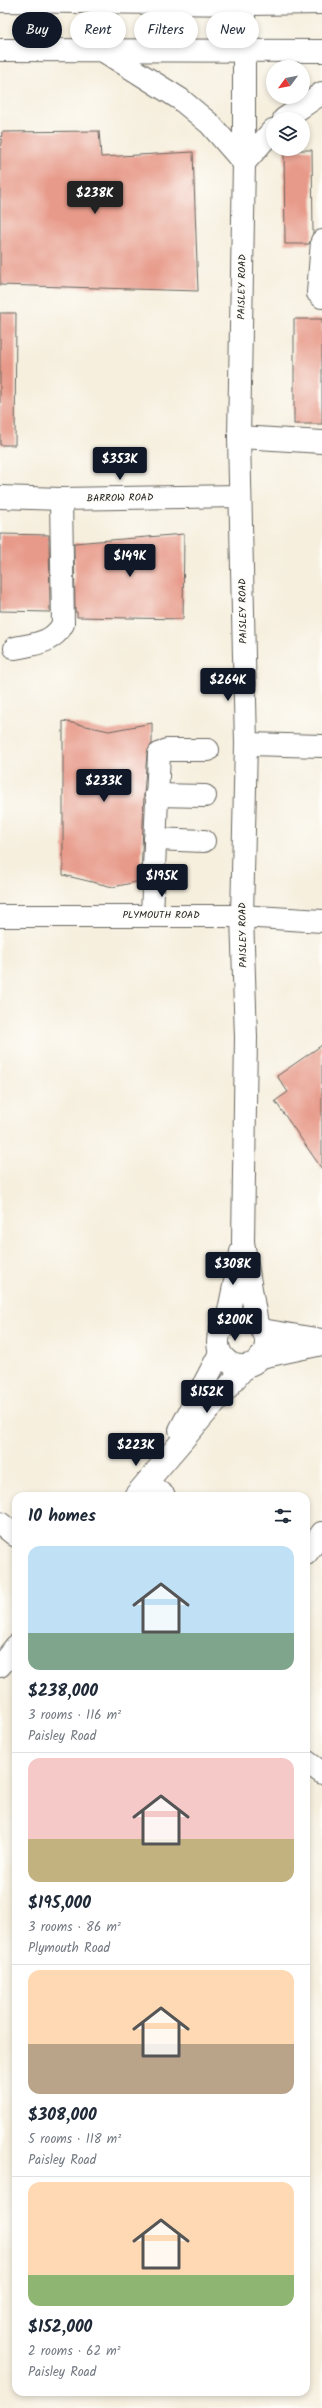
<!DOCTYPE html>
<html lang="en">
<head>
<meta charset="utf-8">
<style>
	:root { --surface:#fff; --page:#f2f2f3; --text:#1f2937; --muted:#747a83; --line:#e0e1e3; --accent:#111827 }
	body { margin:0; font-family:Kalam,sans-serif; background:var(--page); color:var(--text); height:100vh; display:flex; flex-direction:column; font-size:15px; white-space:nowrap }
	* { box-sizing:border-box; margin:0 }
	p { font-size:13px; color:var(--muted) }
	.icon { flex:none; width:22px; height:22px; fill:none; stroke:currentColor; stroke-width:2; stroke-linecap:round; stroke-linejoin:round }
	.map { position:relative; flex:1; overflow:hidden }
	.side { position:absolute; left:12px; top:1492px; width:298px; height:904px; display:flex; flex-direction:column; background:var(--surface); border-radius:12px; box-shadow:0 2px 6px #0003 }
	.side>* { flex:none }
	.top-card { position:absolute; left:12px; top:12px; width:298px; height:36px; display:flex; gap:8px }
	.needle { width:26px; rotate:238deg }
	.fabs { position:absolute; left:266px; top:60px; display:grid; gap:8px }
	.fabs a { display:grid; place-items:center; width:44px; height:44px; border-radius:50%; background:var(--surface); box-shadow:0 2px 6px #0003; font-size:20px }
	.price { position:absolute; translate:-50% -34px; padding:0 9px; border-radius:4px; background:var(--accent); color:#fff; font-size:13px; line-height:26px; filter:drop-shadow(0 1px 2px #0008) }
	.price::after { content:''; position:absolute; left:50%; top:24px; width:12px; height:9px; margin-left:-6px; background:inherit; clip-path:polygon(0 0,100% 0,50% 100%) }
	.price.selected { background:#222; color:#fff }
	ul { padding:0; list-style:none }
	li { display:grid; align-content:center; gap:8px; height:212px; padding:0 16px }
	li+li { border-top:1px solid var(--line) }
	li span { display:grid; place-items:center; height:124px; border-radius:12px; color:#555 }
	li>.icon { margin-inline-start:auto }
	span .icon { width:72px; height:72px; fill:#fffc; stroke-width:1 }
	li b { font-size:17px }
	h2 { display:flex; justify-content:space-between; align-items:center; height:48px; padding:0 16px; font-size:17px }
	.tag { padding:0 14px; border-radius:18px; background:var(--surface); box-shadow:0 2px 6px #0003; font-size:14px; line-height:36px }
	.tag.selected { background:var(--accent); color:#fff }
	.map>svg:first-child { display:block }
	.building { fill:#e79a89 }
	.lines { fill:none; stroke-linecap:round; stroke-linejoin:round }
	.minor-casing { stroke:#686660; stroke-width:24 }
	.major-casing { stroke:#686660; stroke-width:24 }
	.highway-casing { stroke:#686660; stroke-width:24 }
	.minor { stroke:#fff; stroke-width:22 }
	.major { stroke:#fff; stroke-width:22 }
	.highway { stroke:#fff; stroke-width:22 }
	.labels { text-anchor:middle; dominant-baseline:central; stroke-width:3; stroke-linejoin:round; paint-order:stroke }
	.street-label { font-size:10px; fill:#1c1c1c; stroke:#fdfcf7 }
</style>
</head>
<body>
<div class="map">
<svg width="322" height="2408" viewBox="0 0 322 2408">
	<rect width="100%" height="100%" fill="#fdfcf7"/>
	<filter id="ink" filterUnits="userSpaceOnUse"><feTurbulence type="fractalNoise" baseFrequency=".025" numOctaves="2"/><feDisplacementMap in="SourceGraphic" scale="8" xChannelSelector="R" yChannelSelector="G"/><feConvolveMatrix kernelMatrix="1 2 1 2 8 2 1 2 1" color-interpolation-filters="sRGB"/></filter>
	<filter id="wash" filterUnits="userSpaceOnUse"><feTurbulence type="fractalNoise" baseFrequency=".012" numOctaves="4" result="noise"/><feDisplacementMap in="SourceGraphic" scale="16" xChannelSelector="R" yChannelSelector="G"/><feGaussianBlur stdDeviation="0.9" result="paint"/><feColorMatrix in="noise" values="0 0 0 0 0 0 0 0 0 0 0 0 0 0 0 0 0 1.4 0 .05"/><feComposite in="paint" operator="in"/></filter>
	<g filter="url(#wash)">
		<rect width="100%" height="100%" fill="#f6efde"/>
		<g id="blocks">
			<g class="building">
				<path d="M99,131l2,26 92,-5 5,139 -198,-6v-134l2,-19z"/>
				<path d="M284,150h28l1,83 -4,11h-24z"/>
				<path d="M0,313h16l-1,132h-15z"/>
				<rect x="294" y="319" width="28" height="105"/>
				<path d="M0,534l49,1 1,77 -50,-1z"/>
				<path d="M184,534l-1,85 -106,-2v-5h-2l-1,-69z"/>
				<path d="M63,721l46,10 43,-8v21l-5,9 -3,41 -3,87 -28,6 -50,-12z"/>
				<path d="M322,1045v124l-47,-68 13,-9 -11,-16z"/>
			</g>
		</g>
	</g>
	<g filter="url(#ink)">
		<use href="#blocks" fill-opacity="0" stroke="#686660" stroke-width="1"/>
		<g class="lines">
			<g class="minor-casing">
				<g id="minor">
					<path d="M322,241l-4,52 4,4"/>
					<path d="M239,437l83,5"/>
					<path d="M0,497l61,2 179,-3"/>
					<path d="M15,648c20,-4 38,-5 48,-24l-2,-125"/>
					<path d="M246,744l76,2"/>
					<path d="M156,795l49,1"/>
					<path d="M155,839l49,2"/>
					<path d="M152,914l7,-160 8,-4h41"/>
					<path d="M0,916h242l80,5"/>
					<path d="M262,1330l60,10"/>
					<path d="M261,1357l61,-13"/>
					<path d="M147,1482l17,14"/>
					<path d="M0,1523l16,13"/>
					<path d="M306,1554l16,-21"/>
					<path d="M306,1761l16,12"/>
				</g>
			</g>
			<g class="major-casing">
				<g id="major">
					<path d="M244,0v163l-5,274 7,307 -4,172 4,121 -3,205 14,82"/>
					<circle cx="242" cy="1342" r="24"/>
					<path d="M226,1325l15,-73"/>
					<path d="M180,1430l40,-77"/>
					<path d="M135,1496l111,-130"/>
					<path d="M0,1666l16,-20"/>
				</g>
			</g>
			<g class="highway-casing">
				<g id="highway">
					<path d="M0,1l244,3 78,-1"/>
					<path d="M0,50l322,1"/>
					<path d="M105,52l75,47 30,25 34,39 29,-33"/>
					<path d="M284,119l38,-26"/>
				</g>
			</g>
			<use href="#minor" class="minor"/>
			<use href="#major" class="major"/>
			<use href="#highway" class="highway"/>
		</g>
	</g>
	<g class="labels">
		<g class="street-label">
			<text transform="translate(242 287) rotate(-89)">PAISLEY ROAD</text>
			<text transform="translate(120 498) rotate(-1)">BARROW ROAD</text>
			<text transform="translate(243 611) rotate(-91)">PAISLEY ROAD</text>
			<text x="161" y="915">PLYMOUTH ROAD</text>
			<text transform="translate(243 935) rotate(-91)">PAISLEY ROAD</text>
		</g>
	</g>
</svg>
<div class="fabs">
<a><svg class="needle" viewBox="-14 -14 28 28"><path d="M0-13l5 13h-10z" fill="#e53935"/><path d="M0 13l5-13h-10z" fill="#747a83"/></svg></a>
<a><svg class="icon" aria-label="layers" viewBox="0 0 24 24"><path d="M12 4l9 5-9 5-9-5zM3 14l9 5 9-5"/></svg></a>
</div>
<b class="price selected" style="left:95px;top:215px">$238K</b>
<b class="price" style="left:120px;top:481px">$353K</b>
<b class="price" style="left:130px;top:578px">$149K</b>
<b class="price" style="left:228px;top:702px">$264K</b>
<b class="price" style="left:104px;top:803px">$233K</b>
<b class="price" style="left:162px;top:898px">$195K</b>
<b class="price" style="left:233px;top:1286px">$308K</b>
<b class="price" style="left:235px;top:1342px">$200K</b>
<b class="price" style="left:207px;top:1414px">$152K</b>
<b class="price" style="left:136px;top:1467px">$223K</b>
<div class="top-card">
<a class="tag selected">Buy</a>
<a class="tag">Rent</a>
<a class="tag">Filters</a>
<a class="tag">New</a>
</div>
<section class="side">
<h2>10 homes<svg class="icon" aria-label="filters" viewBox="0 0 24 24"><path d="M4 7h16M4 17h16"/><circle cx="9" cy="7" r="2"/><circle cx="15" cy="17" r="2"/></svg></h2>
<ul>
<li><span style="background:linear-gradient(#bfe0f5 70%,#7fa58c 0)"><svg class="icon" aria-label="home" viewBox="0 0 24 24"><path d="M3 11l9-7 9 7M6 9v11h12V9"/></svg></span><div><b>$238,000</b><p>3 rooms · 116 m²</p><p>Paisley Road</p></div></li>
<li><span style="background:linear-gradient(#f6c9c9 65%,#c2b280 0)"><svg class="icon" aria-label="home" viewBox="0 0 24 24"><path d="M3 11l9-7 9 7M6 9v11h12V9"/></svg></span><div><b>$195,000</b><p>3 rooms · 86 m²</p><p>Plymouth Road</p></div></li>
<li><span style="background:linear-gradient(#ffd9b3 60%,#b9a48a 0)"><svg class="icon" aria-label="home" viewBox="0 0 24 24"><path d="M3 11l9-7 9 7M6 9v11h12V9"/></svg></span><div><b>$308,000</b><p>5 rooms · 118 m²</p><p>Paisley Road</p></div></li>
<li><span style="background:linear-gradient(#ffd9b3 75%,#8fb573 0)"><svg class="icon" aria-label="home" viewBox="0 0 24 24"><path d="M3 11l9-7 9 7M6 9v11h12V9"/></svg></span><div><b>$152,000</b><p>2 rooms · 62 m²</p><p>Paisley Road</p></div></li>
</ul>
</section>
</div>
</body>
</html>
